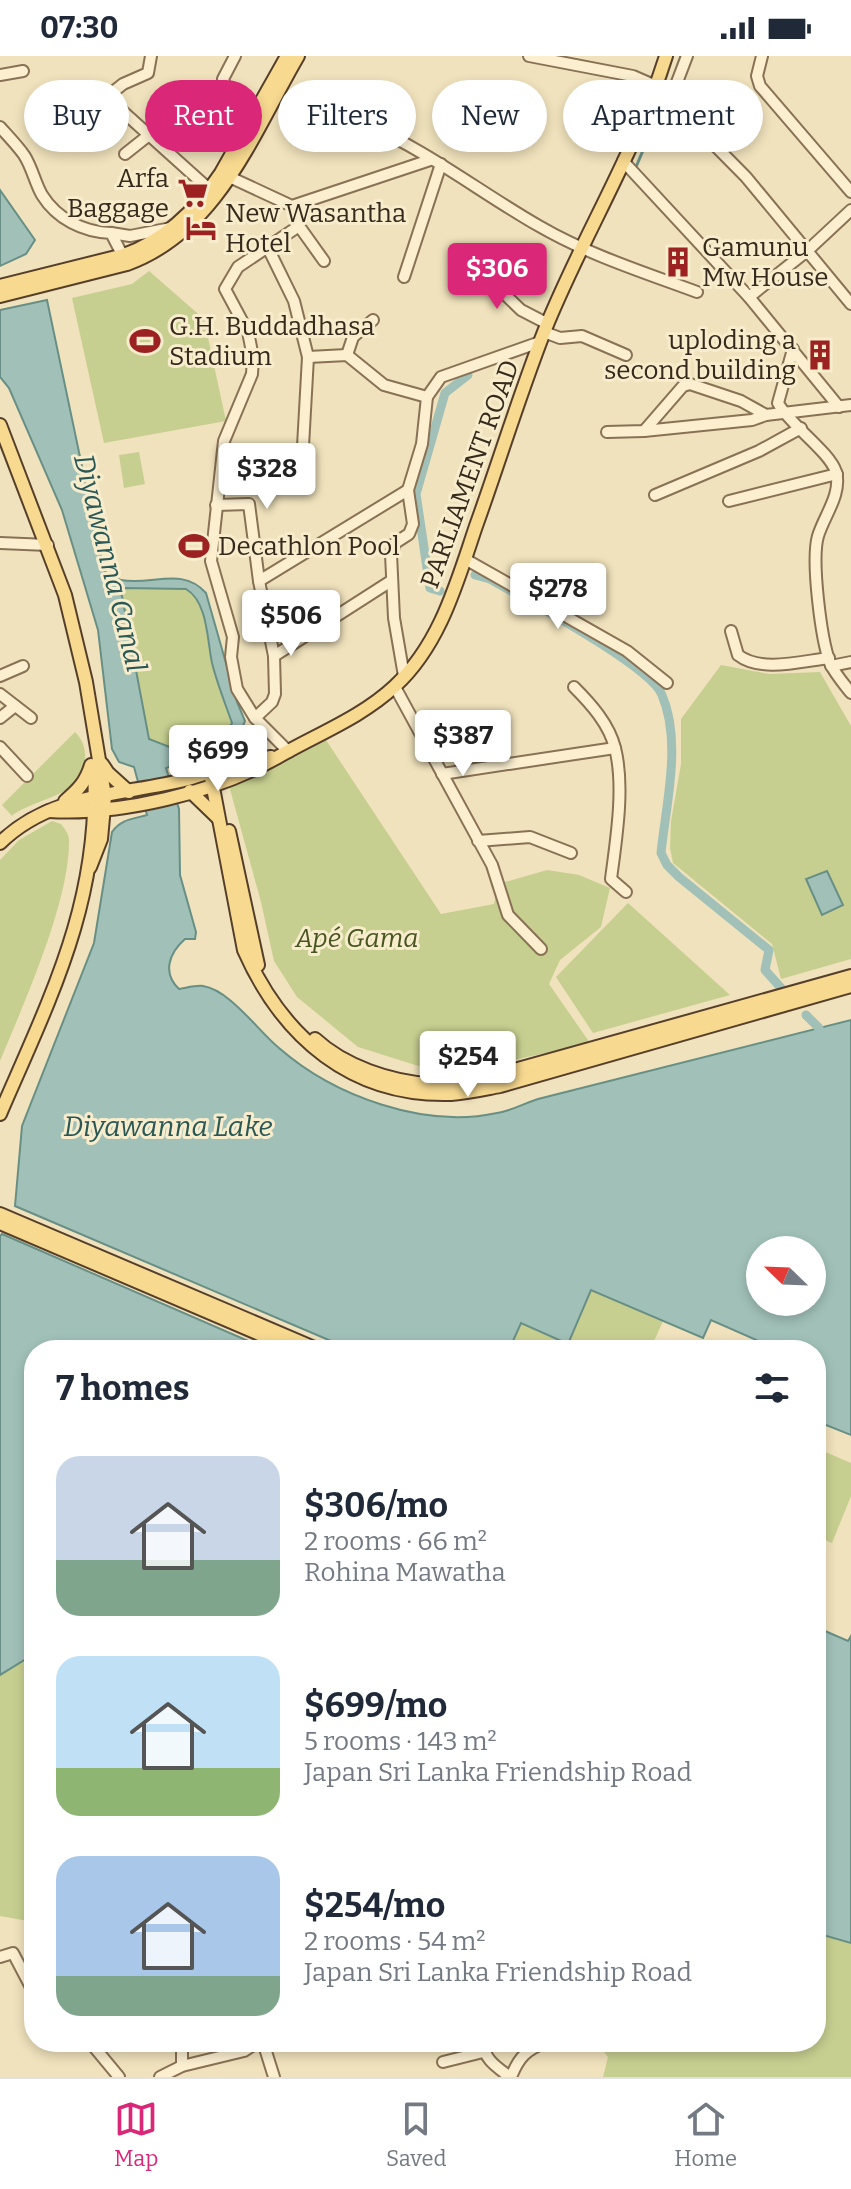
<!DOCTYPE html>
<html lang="en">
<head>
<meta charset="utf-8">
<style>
	:root { --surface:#fff; --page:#f2f2f3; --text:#1f2937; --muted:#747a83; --line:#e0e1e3; --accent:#db2777 }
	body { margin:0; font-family:Bitter,serif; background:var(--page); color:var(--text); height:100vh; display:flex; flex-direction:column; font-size:30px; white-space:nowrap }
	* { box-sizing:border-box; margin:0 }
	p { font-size:26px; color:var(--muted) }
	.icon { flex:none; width:44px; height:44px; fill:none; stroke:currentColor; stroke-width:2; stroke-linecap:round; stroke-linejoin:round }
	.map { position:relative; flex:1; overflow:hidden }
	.panel { position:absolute; left:24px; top:1284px; width:802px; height:712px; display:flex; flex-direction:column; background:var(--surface); border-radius:32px; box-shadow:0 4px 12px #0003 }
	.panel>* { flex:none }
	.guide { position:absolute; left:24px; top:24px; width:804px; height:72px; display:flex; gap:16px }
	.needle { width:52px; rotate:293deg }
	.fabs { position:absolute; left:746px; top:1180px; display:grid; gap:16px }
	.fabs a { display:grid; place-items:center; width:80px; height:80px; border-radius:50%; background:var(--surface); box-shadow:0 4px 12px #0003; font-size:40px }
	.price { position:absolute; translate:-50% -68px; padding:0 18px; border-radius:8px; background:#fff; color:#222; font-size:26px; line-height:52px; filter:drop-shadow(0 2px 4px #0008) }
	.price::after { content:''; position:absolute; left:50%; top:48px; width:24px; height:18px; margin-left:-12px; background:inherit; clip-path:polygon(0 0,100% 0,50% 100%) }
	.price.current { background:var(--accent); color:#fff }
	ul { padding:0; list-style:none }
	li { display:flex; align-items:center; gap:24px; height:200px; padding:0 32px }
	li span { display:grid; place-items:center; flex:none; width:224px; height:160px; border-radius:24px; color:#555 }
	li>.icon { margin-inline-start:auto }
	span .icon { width:96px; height:96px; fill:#fffc; stroke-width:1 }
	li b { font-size:34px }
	h2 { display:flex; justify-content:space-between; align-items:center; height:96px; padding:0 32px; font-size:34px }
	.chip { padding:0 28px; border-radius:36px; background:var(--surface); box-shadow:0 4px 12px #0003; font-size:28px; line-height:72px }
	.chip.current { background:var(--accent); color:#fff }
	.status { display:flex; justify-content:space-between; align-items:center; height:56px; padding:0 40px; background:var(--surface); direction:ltr }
	.status svg { height:22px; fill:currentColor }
	.tab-bar { display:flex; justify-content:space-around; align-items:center; height:112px; border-top:2px solid var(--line); background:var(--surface); font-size:22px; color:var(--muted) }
	.tab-bar a { display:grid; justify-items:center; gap:4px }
	.tab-bar .current { color:var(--accent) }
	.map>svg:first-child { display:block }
	.green { fill:#c7cf90 }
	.water { fill:#a1c1b8; stroke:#688f86; stroke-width:2; fill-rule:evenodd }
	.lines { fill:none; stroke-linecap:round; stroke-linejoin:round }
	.stream { stroke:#688f86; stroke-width:3 }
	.canal { stroke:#a1c1b8; stroke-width:9 }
	.minor-casing { stroke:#897155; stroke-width:14 }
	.major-casing { stroke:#563f2a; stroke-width:16 }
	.minor { stroke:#fbefd0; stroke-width:10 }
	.major { stroke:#f7d990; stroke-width:12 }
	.labels { text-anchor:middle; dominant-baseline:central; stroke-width:6; stroke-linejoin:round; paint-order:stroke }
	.poi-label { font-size:26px; fill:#37291b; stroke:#f7eccc; text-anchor:start }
	.street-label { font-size:26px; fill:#37291b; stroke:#f7eccc }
	.park-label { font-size:26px; font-style:italic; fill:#475520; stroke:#f7eccc }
	.water-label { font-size:28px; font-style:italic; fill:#295856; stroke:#f7eccc }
</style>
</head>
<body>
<div class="status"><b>07:30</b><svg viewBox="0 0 49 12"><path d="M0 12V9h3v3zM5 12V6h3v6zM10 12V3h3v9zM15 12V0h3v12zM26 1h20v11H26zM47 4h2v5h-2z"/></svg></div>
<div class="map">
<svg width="851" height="2021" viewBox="0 0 851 2021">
	<rect width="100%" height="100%" fill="#f0e2bc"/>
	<g class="green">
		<path d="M149,215l55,48 22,102 -122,22 -32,-145 60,-14z"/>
		<path d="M139,396l6,32 -21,4 -5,-33z"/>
		<path d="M126,532l60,1c22,13 21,52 26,74 5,20 13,40 20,60l-7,13 -53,12 -23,-9 -28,-148z"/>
		<path d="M721,609l48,9 51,-2 31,54v233l-70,20 -9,-35 -99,-81 -3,-15 1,-27 10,-57v-45z"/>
		<path d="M75,676c8,8 11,17 10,29 -1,36 -52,37 -73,55l-10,-11z"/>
		<path d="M326,684l115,174 53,-10 4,-20 49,-14 32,5 31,13 -9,39 -41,33 -11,24 41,59 -143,32 -89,-28 -61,-50 -23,-36 -13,-59 -33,-120z"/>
		<path d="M52,765l9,3c4,5 8,10 8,16 1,61 -45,163 -69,221v-201l19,-20z"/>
		<path d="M628,847l102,92 -137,38 -37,-56z"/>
		<path d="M591,1234l72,31 -8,18 -12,11h-134l12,-27z"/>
		<path d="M816,1392l35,15v33l-19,47 -16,-7z"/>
		<path d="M34,1598v268l-34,-6v-241z"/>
		<path d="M816,1877l35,10v134h-248l5,-20 -12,-15h220z"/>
	</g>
	<g class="water">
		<path d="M0,134l35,50 -9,14 -26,12z"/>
		<path d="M47,244l57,271c5,3 12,8 17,9 31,6 61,-14 85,13l31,109 8,19 -9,22 -70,25 13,41 1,66 16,57 -1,7h-10c-16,14 -23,34 -6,50 7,-1 17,-4 24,-3 27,4 55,45 76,62 55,48 145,81 218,65 14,-2 28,-10 41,-14l313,-79v415l-35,-14v-71h-37l-68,-30 -8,18 -112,-48 -23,54 -47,-21 -12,27h-157l-337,-144 7,-80 72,-183 18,-111c9,-13 21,-13 35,-17l-13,-48 -15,-5 -7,-13 -14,-119 -36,-120 -53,-122 -9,-11v-67zM126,532l60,1c22,13 21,51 26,74 5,20 13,40 20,60l-7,13 -53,12 -23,-9 -28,-148zM760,1194h52v52h-52z"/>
		<path d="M827,815l16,34 -21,10 -16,-36z"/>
		<path d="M2,1178l267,116h-235v304l-34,21v-439z"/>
		<path d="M825,1575l23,10 3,-5v307l-35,-10v-298z"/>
	</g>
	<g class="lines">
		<g class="stream">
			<path d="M673,23l8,-23"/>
			<path d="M636,111l29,-69"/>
		</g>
		<g class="canal">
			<path d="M475,519l15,4c33,19 161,87 172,116 20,47 4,109 -1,158l6,12 12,12 90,73 -4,20 17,19"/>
			<path d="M440,535l-10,-3 -14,-94 29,-101 23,-18"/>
			<path d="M806,959l13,13"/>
		</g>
		<g class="minor-casing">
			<g id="minor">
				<path d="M151,0l-3,17 -25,11 -10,8 6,16 91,82"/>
				<path d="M235,0l-12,23 2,6 35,29"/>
				<path d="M529,0l104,20 23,10 90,91 105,127"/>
				<path d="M762,0l-5,20 3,10 91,106"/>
				<path d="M0,19l23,-4"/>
				<path d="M671,42l16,-42"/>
				<path d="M61,64l58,-12"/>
				<path d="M365,68c62,26 116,69 174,102 50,29 104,46 158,66"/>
				<path d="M0,71c8,9 17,18 24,28 8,12 11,28 18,40 15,24 41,37 69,38l15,29"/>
				<path d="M125,98l24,-19"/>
				<path d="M623,105l126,136 90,110"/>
				<path d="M223,118l69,32 138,-46"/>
				<path d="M299,170l25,35"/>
				<path d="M111,177l19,3 41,-8"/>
				<path d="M268,192l26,53 14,56 -6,107"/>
				<path d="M460,213l28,9 33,32 27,14"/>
				<path d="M404,221l37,-113"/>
				<path d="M749,241l58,-46 44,-41"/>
				<path d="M544,276l16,6 22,-2 44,19"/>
				<path d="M793,293l-15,54c11,21 52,49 58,69 6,22 -12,44 -18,64 -7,24 3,103 12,127 5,11 14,21 21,30"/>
				<path d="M347,299l6,-18 20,-17"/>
				<path d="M308,301l39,-2 37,30 43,12 14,-20 99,-35"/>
				<path d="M644,375l39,-45 7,-2 51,17 25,14 85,-10"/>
				<path d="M607,376l37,-1 108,-11 14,-5"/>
				<path d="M655,439l104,-44 42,-23"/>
				<path d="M729,445l108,-27"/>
				<path d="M216,449l33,-1 10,77 15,75 1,38 -3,8 -17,16"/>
				<path d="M0,487l48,2"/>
				<path d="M465,503l162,92 40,32"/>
				<path d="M259,525l149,-91"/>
				<path d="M731,575l7,24c23,18 64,6 91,3"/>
				<path d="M274,600l117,-75"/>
				<path d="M831,610l20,-4"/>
				<path d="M0,620l23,-10"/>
				<path d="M404,620l-10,-58 -3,-64 4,-11 14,-9 4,-10 -5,-34 14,-46 5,-47"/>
				<path d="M395,631l97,178 16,50 33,34"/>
				<path d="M574,631c17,17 35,37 41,61 10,39 1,92 -4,131l15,13"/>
				<path d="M0,638l31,24"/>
				<path d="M0,662l15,-12"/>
				<path d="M0,691l27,29"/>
				<path d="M289,696l-34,-34 -18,-29 -6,-32 2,-20 -22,-76 13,-120 28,-67 1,-17 -5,-25 -23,-43 13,-22 61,-41 -7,-20"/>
				<path d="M442,718l173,-26"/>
				<path d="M478,785l52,-4 41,16"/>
				<path d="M0,1901l13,-4 21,40"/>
				<path d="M90,1986l29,35"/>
				<path d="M182,1986v24"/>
				<path d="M263,1986l11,35"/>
				<path d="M483,1986c1,18 14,25 27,35"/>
				<path d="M443,2006l40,-10"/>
				<path d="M160,2021l22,-11 62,-15 14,-9"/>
				<path d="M511,2021c8,-20 15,-27 35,-35"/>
			</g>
		</g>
		<g class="major-casing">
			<g id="major">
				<path d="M0,230l124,-31c41,-15 73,-46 97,-82l66,-117"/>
				<path d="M0,240l127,-32c91,-33 126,-131 171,-208"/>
				<path d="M0,369l65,170 21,87 19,114 -4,43 -11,28"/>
				<path d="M102,708l6,9 21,19"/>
				<path d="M210,716l34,178c39,88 108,147 207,144 16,-1 33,-5 49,-8l351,-100"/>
				<path d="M190,735l28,27"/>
				<path d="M65,745c13,-11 21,-19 26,-36"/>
				<path d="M49,755c72,4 164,-18 227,-53 39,-23 85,-40 119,-72 45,-41 62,-104 81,-160 23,-64 43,-130 68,-194 37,-93 92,-180 122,-276"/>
				<path d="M229,775l29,134"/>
				<path d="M0,787c52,-51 122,-47 188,-64 28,-8 54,-18 83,-22"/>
				<path d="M315,983c29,27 76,43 115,45 19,1 37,-3 56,-6l365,-102"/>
				<path d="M0,1058c51,-118 101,-214 94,-348"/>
				<path d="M0,1158l319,136"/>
				<path d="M0,1167l297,127"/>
			</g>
		</g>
		<use href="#minor" class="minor"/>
		<use href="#major" class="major"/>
	</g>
	<defs>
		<g id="supermarket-bare" transform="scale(2.4)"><path d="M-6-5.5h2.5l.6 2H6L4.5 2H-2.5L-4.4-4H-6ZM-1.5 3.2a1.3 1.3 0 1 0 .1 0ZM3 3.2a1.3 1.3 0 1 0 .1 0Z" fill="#9c2221" stroke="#f7eccc" stroke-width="2.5" paint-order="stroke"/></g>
		<g id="hotel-bare" transform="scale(2.4)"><path d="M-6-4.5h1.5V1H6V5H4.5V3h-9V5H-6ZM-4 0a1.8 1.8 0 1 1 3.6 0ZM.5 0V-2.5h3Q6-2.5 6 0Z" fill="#9c2221" stroke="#f7eccc" stroke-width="2.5" paint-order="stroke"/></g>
		<g id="building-bare" transform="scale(2.4)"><path d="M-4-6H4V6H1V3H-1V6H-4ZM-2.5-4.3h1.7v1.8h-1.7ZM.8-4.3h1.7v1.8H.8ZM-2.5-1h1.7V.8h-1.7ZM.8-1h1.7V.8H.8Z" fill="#9c2221" stroke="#f7eccc" stroke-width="2.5" paint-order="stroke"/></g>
		<g id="stadium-bare" transform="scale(2.4)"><path d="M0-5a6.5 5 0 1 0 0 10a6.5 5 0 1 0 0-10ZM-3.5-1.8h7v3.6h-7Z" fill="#9c2221" stroke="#f7eccc" stroke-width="2.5" paint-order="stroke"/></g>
	</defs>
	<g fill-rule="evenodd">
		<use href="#supermarket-bare" x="193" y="137"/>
		<use href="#hotel-bare" x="201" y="172"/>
		<use href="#building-bare" x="678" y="206"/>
		<use href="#stadium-bare" x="145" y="285"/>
		<use href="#building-bare" x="820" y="299"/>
		<use href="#stadium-bare" x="194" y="490"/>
	</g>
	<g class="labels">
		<g class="poi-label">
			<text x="169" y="122" text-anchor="end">Arfa<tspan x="169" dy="30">Baggage</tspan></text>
			<text x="225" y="157">New Wasantha<tspan x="225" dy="30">Hotel</tspan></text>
			<text x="702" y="191">Gamunu<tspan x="702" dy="30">Mw House</tspan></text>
			<text x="169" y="270">G.H. Buddadhasa<tspan x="169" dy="30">Stadium</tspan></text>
			<text x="796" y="284" text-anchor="end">uploding a<tspan x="796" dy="30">second building</tspan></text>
			<text x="218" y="490">Decathlon Pool</text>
		</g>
		<g class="street-label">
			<text transform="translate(470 418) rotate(-70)">PARLIAMENT ROAD</text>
		</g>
		<g class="park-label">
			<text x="357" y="882">Apé Gama</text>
		</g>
		<g class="water-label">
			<text transform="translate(110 507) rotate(76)">Diyawanna Canal</text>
			<text x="168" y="1070">Diyawanna Lake</text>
		</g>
	</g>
</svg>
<div class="fabs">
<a><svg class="needle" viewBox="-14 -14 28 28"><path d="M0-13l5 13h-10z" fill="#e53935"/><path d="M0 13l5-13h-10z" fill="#747a83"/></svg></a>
</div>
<b class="price current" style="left:497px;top:255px">$306</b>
<b class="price" style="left:267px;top:455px">$328</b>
<b class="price" style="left:558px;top:575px">$278</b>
<b class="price" style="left:291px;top:602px">$506</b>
<b class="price" style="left:463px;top:722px">$387</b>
<b class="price" style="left:218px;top:737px">$699</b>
<b class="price" style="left:468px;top:1043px">$254</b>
<div class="guide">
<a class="chip">Buy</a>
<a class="chip current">Rent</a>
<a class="chip">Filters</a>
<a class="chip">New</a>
<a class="chip">Apartment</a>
</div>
<section class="panel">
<h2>7 homes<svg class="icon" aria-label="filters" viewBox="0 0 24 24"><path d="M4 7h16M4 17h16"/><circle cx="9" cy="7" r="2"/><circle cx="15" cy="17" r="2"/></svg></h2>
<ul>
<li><span style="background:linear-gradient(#c9d6e8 65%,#7fa58c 0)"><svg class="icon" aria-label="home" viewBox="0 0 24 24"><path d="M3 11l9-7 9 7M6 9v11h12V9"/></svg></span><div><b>$306/mo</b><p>2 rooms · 66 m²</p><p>Rohina Mawatha</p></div></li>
<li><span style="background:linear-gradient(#bfe0f5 70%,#8fb573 0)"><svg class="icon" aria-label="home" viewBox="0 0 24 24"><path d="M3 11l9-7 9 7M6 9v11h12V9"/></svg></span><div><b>$699/mo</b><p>5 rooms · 143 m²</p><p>Japan Sri Lanka Friendship Road</p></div></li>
<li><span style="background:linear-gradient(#a9c7e8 75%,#7fa58c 0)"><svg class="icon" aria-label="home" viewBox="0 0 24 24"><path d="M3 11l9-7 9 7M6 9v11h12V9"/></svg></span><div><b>$254/mo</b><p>2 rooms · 54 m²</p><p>Japan Sri Lanka Friendship Road</p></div></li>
</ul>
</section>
</div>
<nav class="tab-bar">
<a class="current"><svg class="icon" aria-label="map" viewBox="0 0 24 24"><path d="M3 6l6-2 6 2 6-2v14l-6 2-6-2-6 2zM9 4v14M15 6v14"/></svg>Map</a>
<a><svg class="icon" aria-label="saved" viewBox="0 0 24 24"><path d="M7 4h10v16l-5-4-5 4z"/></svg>Saved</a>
<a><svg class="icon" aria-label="home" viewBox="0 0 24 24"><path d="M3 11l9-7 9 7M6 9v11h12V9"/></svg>Home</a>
</nav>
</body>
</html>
